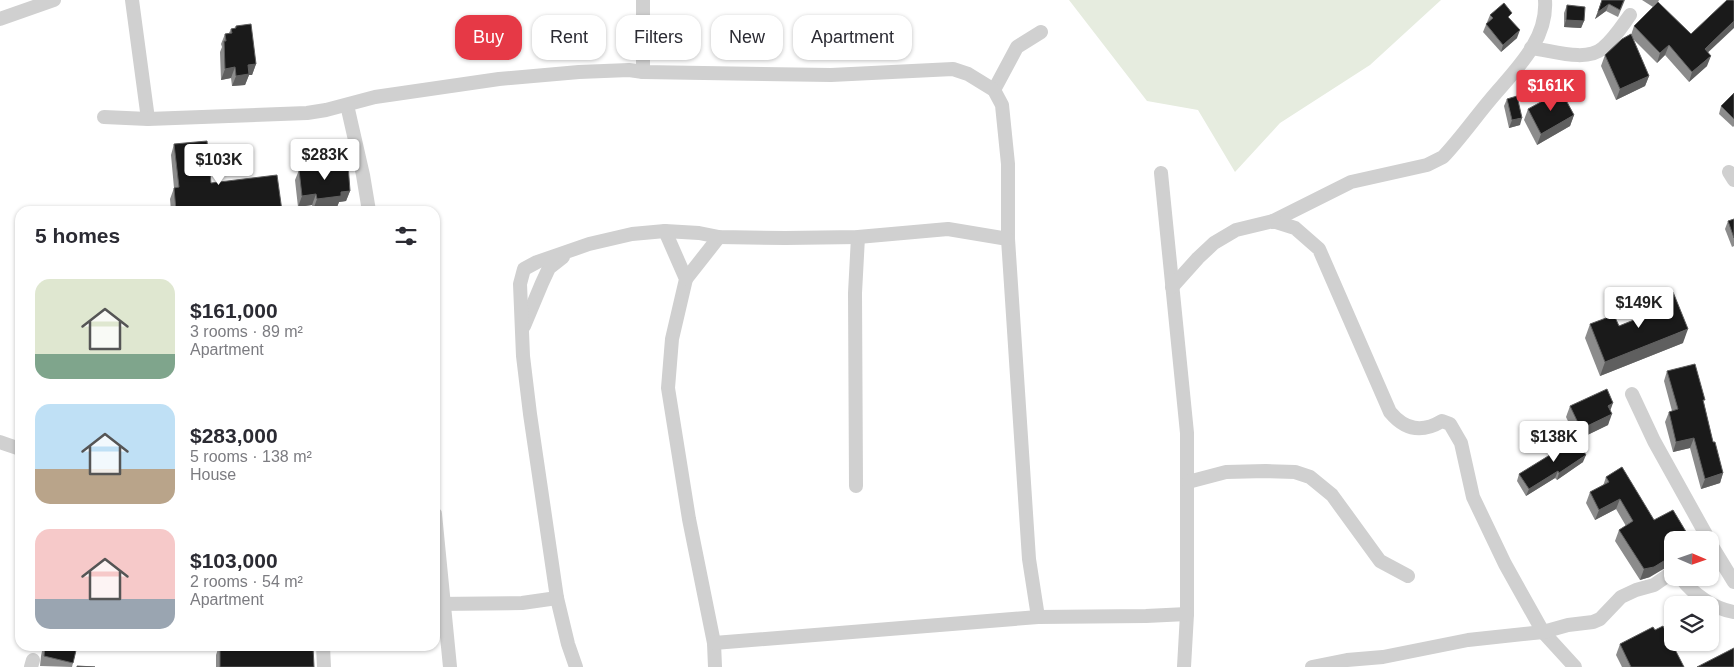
<!DOCTYPE html>
<html lang="en">
<head>
<meta charset="utf-8">
<style>
	:root { --surface:#fff; --page:#f7f7f7; --text:#2b2b33; --muted:#7c7c81; --accent:#e63946 }
	body { margin:0; font-family:Arial,sans-serif; background:var(--page); color:var(--text); height:100vh; display:flex; flex-direction:column; font-size:19px; white-space:nowrap }
	* { box-sizing:border-box; margin:0 }
	p { font-size:16px; color:var(--muted) }
	.icon { flex:none; width:28px; height:28px; fill:none; stroke:currentColor; stroke-width:2; stroke-linecap:round; stroke-linejoin:round }
	.map { position:relative; flex:1; overflow:hidden }
	.panel { position:absolute; left:15px; top:206px; width:425px; height:445px; display:flex; flex-direction:column; background:var(--surface); border-radius:15px; box-shadow:0 1px 4px #0004 }
	.panel>* { flex:none }
	.hud { position:absolute; left:455px; top:15px; width:475px; height:45px; display:flex; gap:10px }
	.needle { width:32px; rotate:92deg }
	.controls { position:absolute; left:1664px; top:531px; display:grid; gap:10px }
	.controls a { display:grid; place-items:center; width:55px; height:55px; border-radius:10px; background:var(--surface); box-shadow:0 1px 4px #0004; font-size:25px }
	.price { position:absolute; translate:-50% -42px; padding:0 11px; border-radius:5px; background:#fff; color:#222; font-size:16px; line-height:32px; filter:drop-shadow(0 1px 2px #0008) }
	.price::after { content:''; position:absolute; left:50%; top:30px; width:15px; height:11px; margin-left:-8px; background:inherit; clip-path:polygon(0 0,100% 0,50% 100%) }
	.price.selected { background:var(--accent); color:#fff }
	ul { padding:0; list-style:none }
	li { display:flex; align-items:center; gap:15px; height:125px; padding:0 20px }
	li span { display:grid; place-items:center; flex:none; width:140px; height:100px; border-radius:15px; color:#555 }
	li>.icon { margin-inline-start:auto }
	span .icon { width:60px; height:60px; fill:#fffc; stroke-width:1 }
	li b { font-size:21px }
	h2 { display:flex; justify-content:space-between; align-items:center; height:60px; padding:0 20px; font-size:21px }
	.pill { padding:0 18px; border-radius:15px; background:var(--surface); box-shadow:0 1px 4px #0004; font-size:18px; line-height:45px }
	.pill.selected { background:var(--accent); color:#fff }
	.map>svg:first-child { display:block }
	.green { fill:#e6ecdf }
	.lines { fill:none; stroke-linecap:round; stroke-linejoin:round }
	.minor { stroke:#d0d0d0; stroke-width:14 }
	.wall { fill:#8c8c8c }
	.shaded-wall { fill:#5f5f5f }
	.building { fill:#1a1a1a; stroke:#5f5f5f }
</style>
</head>
<body>
<div class="map">
<svg width="1734" height="667" viewBox="0 0 1734 667">
	<rect width="100%" height="100%" fill="#fff"/>
	<path class="green" d="M1069,0h372l-71,65 -90,58 -45,49 -37,-62 -51,-9z"/>
	<g class="lines">
		<g class="minor">
			<path d="M132,0l16,119"/>
			<path d="M643,0v72"/>
			<path d="M0,19l54,-19"/>
			<path d="M1531,48c20,2 55,15 72,0 11,-9 19,-22 27,-33"/>
			<path d="M994,90l23,-43 24,-15"/>
			<path d="M347,105l16,70 6,36"/>
			<path d="M104,117l44,2 159,-6 19,-3 49,-13 124,-18 80,-7 50,-2 14,2 188,3 122,-6 15,5 26,16 8,15 6,59v75l21,320 9,58"/>
			<path d="M1729,172l5,8"/>
			<path d="M1161,173l26,260v181l-3,53"/>
			<path d="M1273,221l78,-39 76,-17 16,-8c17,-18 31,-38 47,-57 24,-29 58,-59 55,-100"/>
			<path d="M665,231l21,48 -14,60 -4,49 21,131 25,124 1,24"/>
			<path d="M686,279l33,-42"/>
			<path d="M1172,287l26,-29 16,-15 22,-13 37,-9 22,7 24,21 71,163c15,18 32,21 52,9l8,3 11,19 12,54 32,67 38,68 32,35"/>
			<path d="M524,326l18,-43 7,-15 14,-11"/>
			<path d="M1632,394l22,47 55,99"/>
			<path d="M0,442l20,7"/>
			<path d="M1188,482l38,-10 40,-1 29,1 15,5 22,18 48,66 28,15"/>
			<path d="M856,486l-1,-193 3,-56"/>
			<path d="M435,514l15,153"/>
			<path d="M1710,543l24,39"/>
			<path d="M1681,578c12,16 33,31 53,34"/>
			<path d="M435,604l87,-1 35,-5"/>
			<path d="M714,643l324,-26 108,-1 41,-2"/>
			<path d="M323,646l1,21"/>
			<path d="M31,667l2,-7"/>
			<path d="M576,667l-8,-23 -11,-46 -27,-184 -7,-58 -3,-72 4,-15 13,-7 52,-18 43,-10 33,-3 34,2 20,4 66,1 73,-1 90,-8 60,10"/>
			<path d="M1312,667l35,-7 36,-3 85,-17 75,-8 25,-7 25,-3 7,-3 21,-22 15,-7 18,-5 13,-9 5,-2"/>
		</g>
	</g>
	<g class="wall">
		<path d="M1602,0h23l-7,17 -12,-6 -11,8z"/>
		<path d="M1642,0h17l-1,2 50,50 -1,14 -18,16 -24,-27 -8,8 -25,-25 17,38 -4,10 -29,14 -15,-34 4,-11 26,-20 3,-9 19,-19z"/>
		<path d="M1567,5l17,16 -3,7 -17,-1v-14z"/>
		<path d="M1490,15l20,4 7,19 -16,14 -18,-20z"/>
		<path d="M236,26l20,38 -4,11h-3l-4,10 -13,1 -1,-8 -10,2 -1,-28 2,-5 -1,-3 4,-10 4,-1 2,-4 4,-1z"/>
		<path d="M1734,93v33l-1,1 -14,-13 2,-8z"/>
		<path d="M1507,99l13,26 -11,3 -5,-22z"/>
		<path d="M1528,109l46,6 -4,11 -33,19 -13,-25z"/>
		<path d="M174,144l37,39 70,28h-110l-1,-12 4,-11 -3,-33z"/>
		<path d="M299,170l51,21 -4,10 -7,1 -2,5 -24,3 -1,-5 -14,2 -3,-27z"/>
		<path d="M1734,219v27l-2,1 -7,-18 3,-8z"/>
		<path d="M1652,300l31,43 -83,33 -15,-38 5,-14 29,2 28,-11v-1z"/>
		<path d="M1667,371l37,32 9,39 10,31 -3,10 -19,6 -11,-41 -17,4 -8,-30 4,-10 3,-1 -8,-30z"/>
		<path d="M1570,406l40,6 -2,13 -31,15 -11,-23z"/>
		<path d="M1556,447l27,15 -26,18 -2,-2 -29,18 -9,-15 2,-7 34,-21z"/>
		<path d="M1622,467l28,110 -10,3 -25,-39 4,-11 7,-4 -10,-17 -21,11 -9,-17 4,-11 13,-6 3,-9z"/>
		<path d="M1655,630l29,37h-62l-6,-12 4,-11z"/>
		<path d="M43,646h34l-5,21 -32,-1 1,-10z"/>
		<path d="M219,646l95,21h-98v-12z"/>
	</g>
	<g class="shaded-wall">
		<path d="M1609,4l-3,7 -11,8 3,-7z"/>
		<path d="M1566,20l18,1 -3,7 -17,-1z"/>
		<path d="M1734,21v7l-33,31 4,-10z"/>
		<path d="M1520,30l-3,8 -16,14 2,-7z"/>
		<path d="M1669,45l-4,10 -8,8 3,-10z"/>
		<path d="M1711,56l-4,10 -18,16 3,-10z"/>
		<path d="M256,64l-4,11h-3l-4,10 -13,1 4,-10 12,-11z"/>
		<path d="M235,67l-4,11 -10,2 4,-11z"/>
		<path d="M1649,76l-4,10 -29,14 4,-11z"/>
		<path d="M1574,115l-4,11 -33,19 4,-11z"/>
		<path d="M1522,118l-2,7 -11,3 3,-8z"/>
		<path d="M350,191l-4,10 -7,1 -2,5 -24,3 4,-11 24,-7z"/>
		<path d="M316,194l-4,11 -14,2 4,-11z"/>
		<path d="M240,209l-1,2h-20z"/>
		<path d="M1688,329l-5,14 -83,33 5,-14z"/>
		<path d="M1613,403l-4,11 -1,-8z"/>
		<path d="M1612,414l-4,11 -31,15 4,-11z"/>
		<path d="M1694,438l-4,10 -17,4 3,-10z"/>
		<path d="M1586,455l-3,7 -26,18 2,-7z"/>
		<path d="M1558,471l-3,7 -29,18 3,-7z"/>
		<path d="M1723,473l-3,10 -19,6 4,-10z"/>
		<path d="M1620,499l-4,10 -21,11 4,-10z"/>
		<path d="M1672,556v8l-22,13 -10,3 4,-11z"/>
	</g>
	<g class="building">
		<path d="M1602,0h22l-4,10 -11,-6 -11,8z"/>
		<path d="M1727,0h6l1,1v20l-29,28 6,7 -19,16 -23,-27 -9,8 -26,-27 24,-24 33,32z"/>
		<path d="M1504,3l8,10 -4,4 12,13 -17,15 -17,-21 7,-6 -3,-3z"/>
		<path d="M1567,5l18,2 -1,14 -18,-1z"/>
		<path d="M251,24l5,40 -8,1 1,9 -13,2 -1,-9 -10,2 -1,-28h2l-1,-7 7,-1 -1,-4 5,-1v-2z"/>
		<path d="M1631,34l18,42 -29,13 -15,-34 17,-16z"/>
		<path d="M1561,91l13,24 -33,19 -13,-25z"/>
		<path d="M1734,93v26l-13,-13z"/>
		<path d="M1517,96l5,22 -10,2 -5,-21z"/>
		<path d="M207,141l4,42 66,-8 5,36h-41l-1,-2 -21,2h-43l-2,-23 5,-1 -5,-43z"/>
		<path d="M348,164l2,27 -9,1v4l-24,3 -1,-5 -14,2 -3,-26z"/>
		<path d="M1734,219v19l-6,-17z"/>
		<path d="M1673,292l15,37 -83,33 -15,-38 24,-9 5,11 37,-15 -4,-11z"/>
		<path d="M1695,364l10,36h-2l10,42h2l8,31 -18,6 -11,-41 -18,4 -7,-30 9,-3 -11,-38z"/>
		<path d="M1607,389l6,14 -5,3 4,8 -31,15 -11,-23z"/>
		<path d="M1573,435l13,20 -27,18 -1,-2 -29,18 -10,-15 39,-24 -2,-3z"/>
		<path d="M1622,467l32,53 19,-10 18,30h-19v16l-18,11 -10,2 -25,-39 14,-9 -13,-22 -21,11 -9,-18 19,-10 -3,-5z"/>
		<path d="M1663,626l21,41h-53l-11,-23 33,-17 2,3z"/>
		<path d="M45,646h32l-4,17 -29,-7z"/>
		<path d="M220,646h93l1,21h-94z"/>
		<path d="M1734,648v19h-37z"/>
		<path d="M77,666l18,1h-18z"/>
	</g>
</svg>
<div class="controls">
<a><svg class="needle" viewBox="-14 -14 28 28"><path d="M0-13l5 13h-10z" fill="#e53935"/><path d="M0 13l5-13h-10z" fill="#7c7c81"/></svg></a>
<a><svg class="icon" aria-label="layers" viewBox="0 0 24 24"><path d="M12 4l9 5-9 5-9-5zM3 14l9 5 9-5"/></svg></a>
</div>
<b class="price selected" style="left:1551px;top:112px">$161K</b>
<b class="price" style="left:325px;top:181px">$283K</b>
<b class="price" style="left:219px;top:186px">$103K</b>
<b class="price" style="left:1639px;top:329px">$149K</b>
<b class="price" style="left:1554px;top:463px">$138K</b>
<div class="hud">
<a class="pill selected">Buy</a>
<a class="pill">Rent</a>
<a class="pill">Filters</a>
<a class="pill">New</a>
<a class="pill">Apartment</a>
</div>
<section class="panel">
<h2>5 homes<svg class="icon" aria-label="filters" viewBox="0 0 24 24"><path d="M4 7h16M4 17h16"/><circle cx="9" cy="7" r="2"/><circle cx="15" cy="17" r="2"/></svg></h2>
<ul>
<li><span style="background:linear-gradient(#dfe7d0 75%,#7fa58c 0)"><svg class="icon" aria-label="home" viewBox="0 0 24 24"><path d="M3 11l9-7 9 7M6 9v11h12V9"/></svg></span><div><b>$161,000</b><p>3 rooms · 89 m²</p><p>Apartment</p></div></li>
<li><span style="background:linear-gradient(#bfe0f5 65%,#b9a48a 0)"><svg class="icon" aria-label="home" viewBox="0 0 24 24"><path d="M3 11l9-7 9 7M6 9v11h12V9"/></svg></span><div><b>$283,000</b><p>5 rooms · 138 m²</p><p>House</p></div></li>
<li><span style="background:linear-gradient(#f6c9c9 70%,#9aa5b1 0)"><svg class="icon" aria-label="home" viewBox="0 0 24 24"><path d="M3 11l9-7 9 7M6 9v11h12V9"/></svg></span><div><b>$103,000</b><p>2 rooms · 54 m²</p><p>Apartment</p></div></li>
</ul>
</section>
</div>
</body>
</html>
